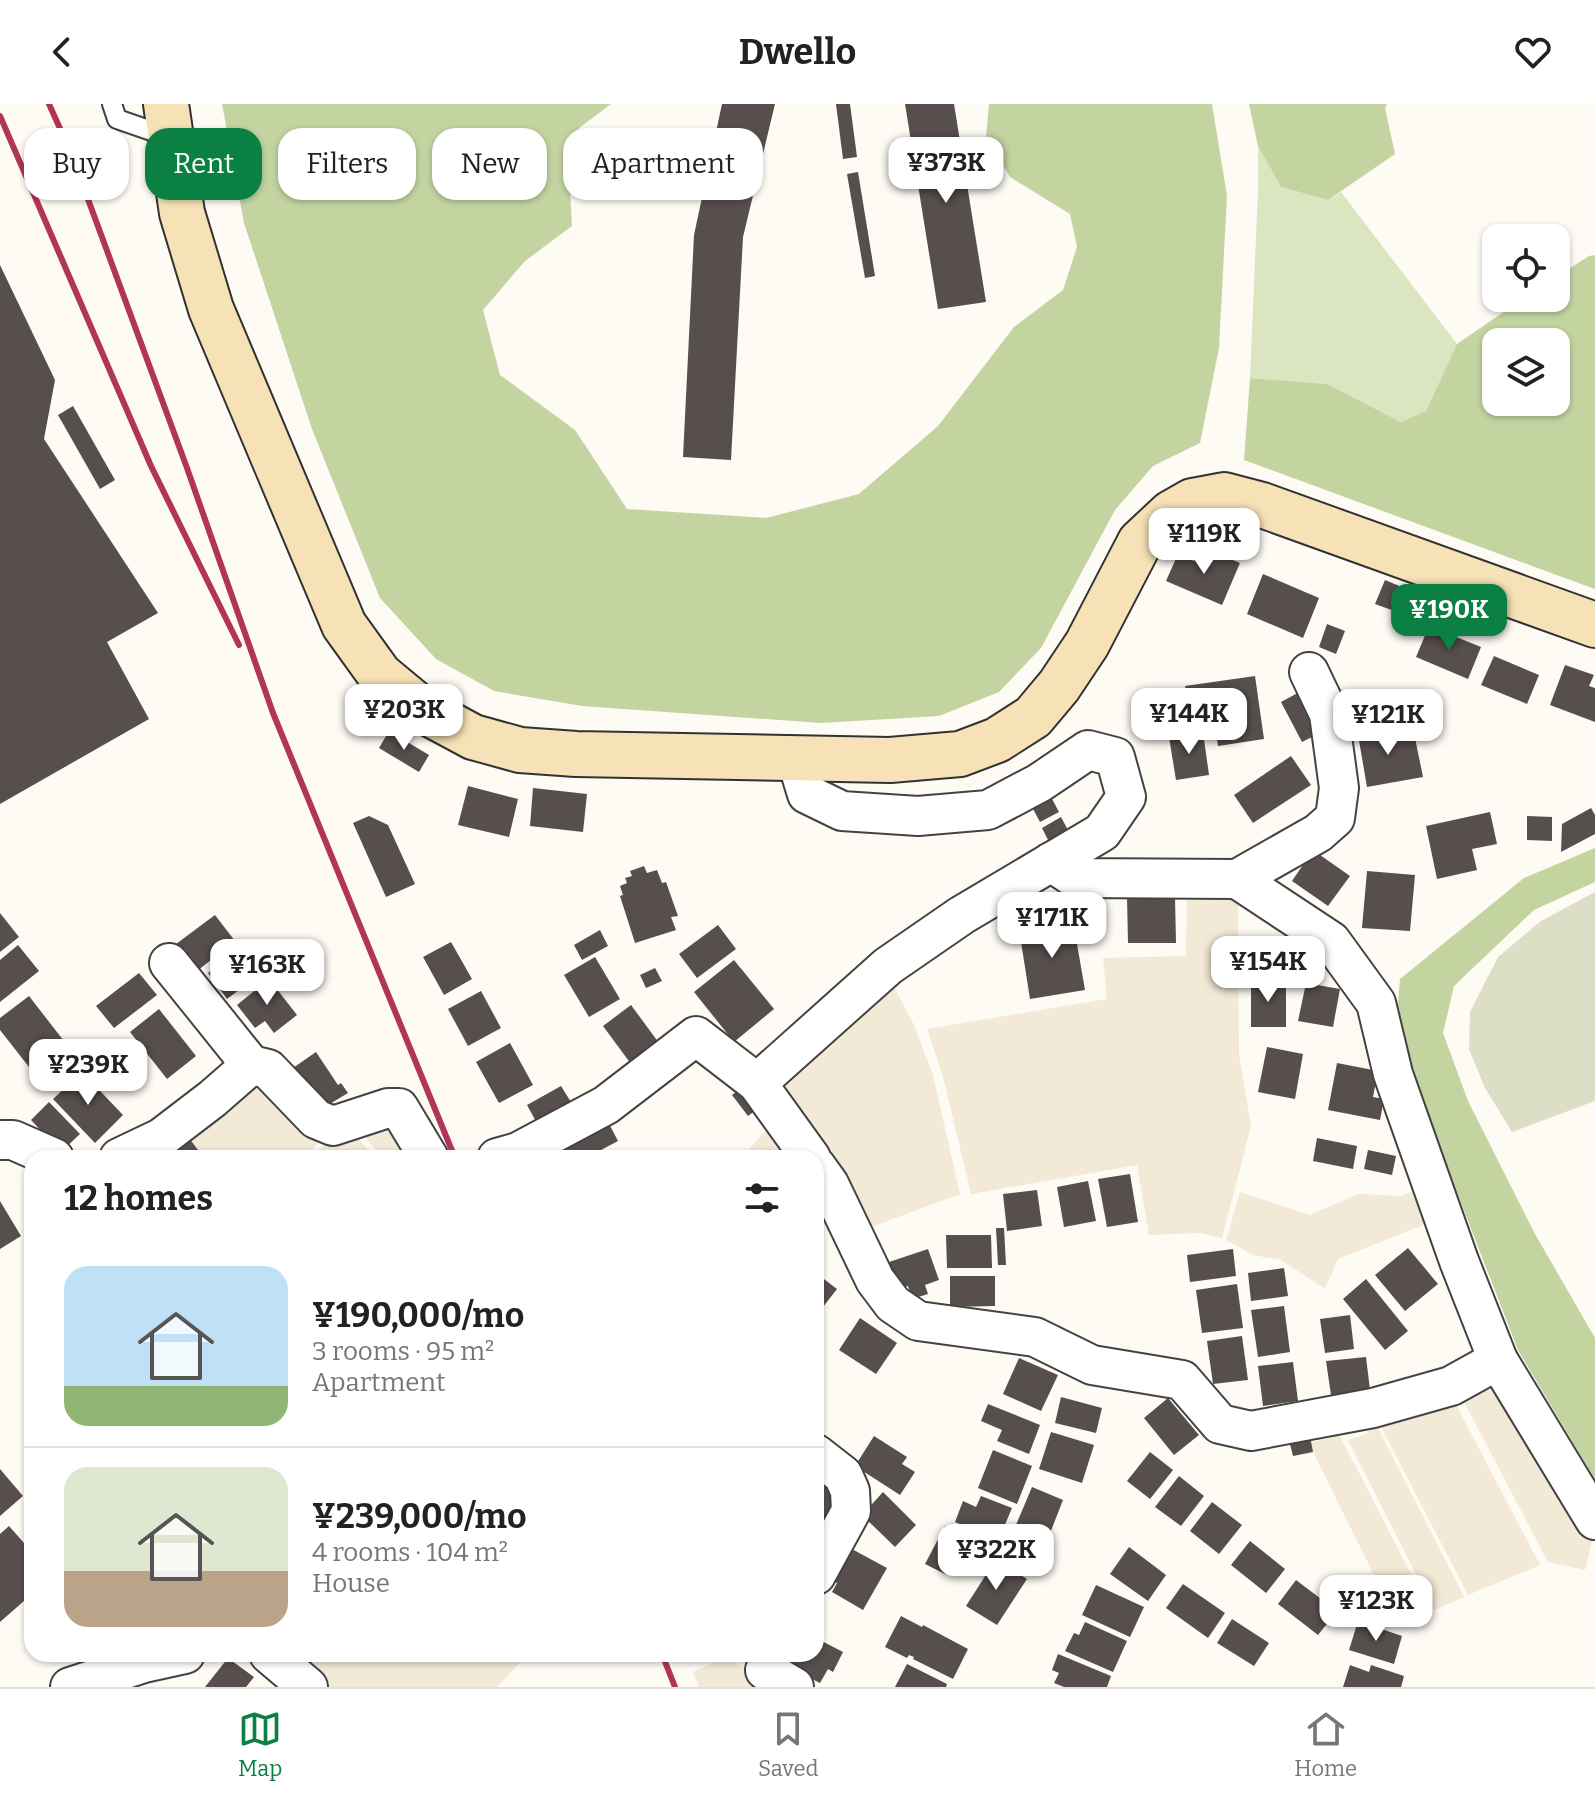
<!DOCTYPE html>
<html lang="en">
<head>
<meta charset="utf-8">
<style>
	:root { --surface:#fff; --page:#f6f6f6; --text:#222; --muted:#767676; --line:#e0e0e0; --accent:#0b8043 }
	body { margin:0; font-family:Bitter,serif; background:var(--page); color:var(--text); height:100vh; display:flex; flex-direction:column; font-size:30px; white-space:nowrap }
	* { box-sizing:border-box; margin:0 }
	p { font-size:26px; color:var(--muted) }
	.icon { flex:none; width:44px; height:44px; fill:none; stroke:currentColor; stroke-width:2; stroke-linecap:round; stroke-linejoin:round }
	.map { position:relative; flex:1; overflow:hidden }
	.panel { position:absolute; left:24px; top:1046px; width:800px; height:512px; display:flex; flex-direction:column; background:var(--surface); border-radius:24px; box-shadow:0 2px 6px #0004 }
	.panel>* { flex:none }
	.guide { position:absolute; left:24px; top:24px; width:800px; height:72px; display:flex; gap:16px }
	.controls { position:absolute; left:1482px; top:120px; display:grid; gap:16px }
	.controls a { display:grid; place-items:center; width:88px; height:88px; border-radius:16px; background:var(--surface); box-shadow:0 2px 6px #0004; font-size:40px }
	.price { position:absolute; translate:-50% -68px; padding:0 18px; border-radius:16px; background:#fff; color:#222; font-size:26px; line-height:52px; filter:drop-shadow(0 2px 4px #0008) }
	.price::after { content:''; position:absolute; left:50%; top:48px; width:24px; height:18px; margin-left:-12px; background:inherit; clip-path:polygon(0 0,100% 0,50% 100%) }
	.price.active { background:var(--accent); color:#fff }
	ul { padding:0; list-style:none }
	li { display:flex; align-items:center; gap:24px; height:200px; padding:0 40px }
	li+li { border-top:2px solid var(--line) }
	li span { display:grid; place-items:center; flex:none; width:224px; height:160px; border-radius:24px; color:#555 }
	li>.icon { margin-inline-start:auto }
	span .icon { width:96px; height:96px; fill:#fffc; stroke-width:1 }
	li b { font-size:34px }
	h2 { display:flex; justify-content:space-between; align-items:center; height:96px; padding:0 40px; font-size:34px }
	.chip { padding:0 28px; border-radius:24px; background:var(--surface); box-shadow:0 2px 6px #0004; font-size:28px; line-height:72px }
	.chip.active { background:var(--accent); color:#fff }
	header { display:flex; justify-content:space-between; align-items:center; height:104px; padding:0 40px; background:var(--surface); font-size:36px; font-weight:700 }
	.menu { display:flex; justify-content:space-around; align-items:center; height:112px; border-top:2px solid var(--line); background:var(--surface); font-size:22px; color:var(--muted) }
	.menu a { display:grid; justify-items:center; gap:4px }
	.menu .active { color:var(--accent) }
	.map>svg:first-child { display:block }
	.farmland { fill:#f2ead6 }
	.green { fill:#dbe5c0 }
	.forest { fill:#c3d4a1; fill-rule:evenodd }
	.cemetery { fill:#dcdfc6 }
	.building { fill:#574f4d }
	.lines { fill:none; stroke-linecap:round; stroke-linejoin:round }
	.lane-casing { stroke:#434343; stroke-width:22 }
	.street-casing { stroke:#434343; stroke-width:42 }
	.secondary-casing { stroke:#323232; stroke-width:48 }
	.lane { stroke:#fff; stroke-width:18 }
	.street { stroke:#fff; stroke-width:38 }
	.secondary { stroke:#f6e2b6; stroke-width:44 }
	.rail { stroke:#b13655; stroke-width:6 }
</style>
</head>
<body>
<header><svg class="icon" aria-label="back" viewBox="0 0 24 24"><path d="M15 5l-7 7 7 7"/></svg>Dwello<svg class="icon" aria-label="heart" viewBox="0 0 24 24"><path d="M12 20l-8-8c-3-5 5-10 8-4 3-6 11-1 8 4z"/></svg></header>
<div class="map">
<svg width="1595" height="1583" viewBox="0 0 1595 1583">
	<rect width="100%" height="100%" fill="#fefaf4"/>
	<g class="farmland">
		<path d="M1187,783l51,3 1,163 12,73 -29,112 -22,-5 -51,2 -12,-70 -166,29 -28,-118 -16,-47 180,-30 -4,-41 83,-2z"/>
		<path d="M893,881l21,40 19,50 27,119 -89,33 -29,-53 -62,-87z"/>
		<path d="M252,974l72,59 -19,21h-164z"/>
		<path d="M386,1016l30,38h-34l-20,-25z"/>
		<path d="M772,1019l24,35h-54z"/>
		<path d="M357,1033l18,21h-63l16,-18z"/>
		<path d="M1423,1084l10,33 -95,38 -13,30 -44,-29 -28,-5 -27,-15 14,-48 70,23 48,-21 43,2z"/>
		<path d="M1487,1275l106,158 -8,33 -37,-8 -86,-164z"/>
		<path d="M1453,1295l87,166 -72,30 -90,-174z"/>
		<path d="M1375,1318l89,175 -30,13 -86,-170 21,-7 -3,-9z"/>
		<path d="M1339,1330l91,177 -31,14 -90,-181z"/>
		<path d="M280,1550h248l-31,33h-178z"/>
		<path d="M719,1556l16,3 43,24h-79l-6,-15z"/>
	</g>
	<path class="green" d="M1258,42l23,41 47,13 13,-8 116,152 -31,67 -25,11 -74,-38 -77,-6 8,-187z"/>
	<g class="forest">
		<path d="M222,0h389l-32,24 -10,43 3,55 -47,35 -42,49 17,65 75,55 52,79 139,9 93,-24 79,-68 76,-99 49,-37 14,-43 -7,-33 -60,-37 -24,-40 3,-33h223l15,92 -8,152 -19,95 -47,23 -38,44 -74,138 -42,44 -60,24 -118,7 -239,-17 -88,-15 -58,-32 -56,-61 -68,-169 -68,-206z"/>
		<path d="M1249,0h138l-2,4 10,46 -67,46 -47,-13 -23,-41z"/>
		<path d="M1595,151v334l-351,-129 6,-82 77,6 74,38 25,-11 31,-67 67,-46h32v-21l33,-21zM1556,238v60h-60v-60z"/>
		<path d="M1595,744v34l-61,28 -80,76 -11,47 25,68 67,133 60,104v142l-77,-130 -98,-253 -23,-82 3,-36 124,-101z"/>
	</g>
	<path class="cemetery" d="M1595,788v209l-83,31 -27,-44 -16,-39 1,-37 28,-55 43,-36z"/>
	<g class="building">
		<path d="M722,0h53l-32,133 -12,223 -48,-3 11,-222z"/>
		<path d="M836,0h14l7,53 -14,2z"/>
		<path d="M905,0h49l32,198 -48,7z"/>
		<path d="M601,33l24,6 -3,16 -25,-7z"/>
		<path d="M596,56l24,5 -3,13 -24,-5z"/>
		<path d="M858,68l17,104 -10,2 -18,-104z"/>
		<path d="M0,161l55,115 -11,59 114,174 -51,29 42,77 -149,85z"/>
		<path d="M73,302l42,74 -15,9 -42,-74z"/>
		<path d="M1197,448l18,8 3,-6 22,9 -18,42 -56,-24 12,-27 16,7z"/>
		<path d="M1263,470l56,24 -16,40 -56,-24z"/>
		<path d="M1385,476l24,10 -9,23 -25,-9z"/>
		<path d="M1327,520l18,7 -9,23 -17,-7z"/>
		<path d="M1429,522l52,21 -13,32 -52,-22z"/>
		<path d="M1494,552l45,19 -12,29 -46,-19z"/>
		<path d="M1565,561l29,10 -5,11 6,2v34l-45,-17z"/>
		<path d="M1255,572l9,63 -46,7 -5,-34 -23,3 -5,-29z"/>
		<path d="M1305,585l21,41 -24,12 -21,-40z"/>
		<path d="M1387,619l4,19 24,-4 8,39 -56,10 -10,-58z"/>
		<path d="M389,627l40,24 -10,17 -40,-24z"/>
		<path d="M1203,628l6,43 -33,5 -7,-43z"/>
		<path d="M1291,652l20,29 -58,38 -19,-28z"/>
		<path d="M468,682l50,13 -9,38 -51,-12z"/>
		<path d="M533,684l54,6 -4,38 -53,-6z"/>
		<path d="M1051,693l8,15 -19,10 -8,-15z"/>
		<path d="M1591,704l4,7v19l-34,18 1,-28z"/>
		<path d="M1490,708l7,32 -25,5 5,21 -40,9 -11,-53z"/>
		<path d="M369,712l19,9 27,59 -29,13 -33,-74z"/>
		<path d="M1527,712l25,1v24l-25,-1z"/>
		<path d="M1061,713l8,15 -20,10 -7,-14z"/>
		<path d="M1313,746l37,26 -22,30 -36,-25z"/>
		<path d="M644,762l3,7 10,-3 5,13 4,-1 12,34 -7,1 5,13 -41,13 -15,-47 3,-1 -3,-9 7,-3 -2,-5 7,-2 -2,-5z"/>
		<path d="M1367,767l48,4 -5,56 -48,-3z"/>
		<path d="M1175,793l1,46h-48l-1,-45z"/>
		<path d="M0,809l19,24 -19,15z"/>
		<path d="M215,811l20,26 -38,30 -21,-27z"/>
		<path d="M1073,817l12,69 -55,9 -11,-70z"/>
		<path d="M718,821l18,24 -39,29 -18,-24z"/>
		<path d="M600,826l8,16 -26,14 -8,-15z"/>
		<path d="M451,838l21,37 -28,16 -21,-38z"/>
		<path d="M18,841l21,26 -39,31v-42z"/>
		<path d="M243,842l20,26 -36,27 -19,-26z"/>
		<path d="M595,853l25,42 -31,18 -25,-42z"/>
		<path d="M734,856l40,49 -40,33 -40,-50z"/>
		<path d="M655,864l7,13 -16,7 -6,-13z"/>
		<path d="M139,869l18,22 -43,33 -18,-22z"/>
		<path d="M269,875l28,36 -23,18 -9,-12 -10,7 -18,-23z"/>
		<rect x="1251" y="878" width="35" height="45"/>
		<path d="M1306,879l34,6 -7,38 -35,-6z"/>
		<path d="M481,887l20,37 -33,18 -20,-37z"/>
		<path d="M29,892l45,58 -34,27 -40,-51v-12z"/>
		<path d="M631,901l28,38 -28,21 -28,-38z"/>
		<path d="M159,905l37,47 -29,23 -37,-47z"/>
		<path d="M510,939l23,42 -34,18 -23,-41z"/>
		<path d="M1267,943l36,7 -8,45 -37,-7z"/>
		<path d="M316,948l22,33 3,-2 7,10 -25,15 -33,-38z"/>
		<path d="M1337,959l41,8 -5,26 11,2 -4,21 -52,-10z"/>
		<path d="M82,968l41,43 -28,28 -42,-44z"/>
		<path d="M561,982l13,21 -35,20 -12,-22z"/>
		<path d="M744,982l16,21 -12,9 -16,-21z"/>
		<path d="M49,998l31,32 -19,18 -30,-32z"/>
		<path d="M606,1014l12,23 -32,17h-28l-7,-12z"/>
		<path d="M189,1034l15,20h-43z"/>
		<path d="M1317,1034l40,8 -4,23 -40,-8z"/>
		<path d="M1368,1046l28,6 -4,19 -28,-6z"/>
		<path d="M1130,1070l8,48 -31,5 -9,-48z"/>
		<path d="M1088,1077l8,40 -32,6 -7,-40z"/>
		<path d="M1037,1086l5,36 -35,5 -4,-37z"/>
		<path d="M0,1097l21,35 -21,13z"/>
		<path d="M996,1124h8l2,37h-8z"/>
		<path d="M946,1131h45l1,33h-45z"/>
		<path d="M1408,1144l30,36 -33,27 -30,-36z"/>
		<path d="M928,1145l11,31 -14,5 3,9 -16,5 -4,-13 -13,4 -9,-27z"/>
		<path d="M1233,1145l3,27 -46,6 -3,-27z"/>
		<path d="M1284,1164l4,28 -37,5 -3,-28z"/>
		<path d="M816,1169l21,16 -21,27z"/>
		<path d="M950,1172h45v30l-45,1z"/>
		<path d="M1366,1175l42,52 -23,19 -42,-51z"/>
		<path d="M1237,1180l6,44 -41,5 -6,-43z"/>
		<path d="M1284,1202l6,46 -32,5 -7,-47z"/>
		<path d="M1350,1211l4,34 -29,4 -5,-34z"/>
		<path d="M860,1214l37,25 -21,31 -37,-24z"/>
		<path d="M1242,1232l6,44 -35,4 -6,-43z"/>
		<path d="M1366,1253l4,33 -39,5 -5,-34z"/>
		<path d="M1019,1254l39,17 -17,36 -38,-17z"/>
		<path d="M1293,1258l5,39 -35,5 -5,-40z"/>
		<path d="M1061,1293l41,11 -6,25 -41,-10z"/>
		<path d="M1168,1294l31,37 -25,20 -30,-37z"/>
		<path d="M988,1300l52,21 -11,29 -32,-13 5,-11 -21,-9z"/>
		<path d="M1051,1328l43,13 -12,38 -43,-14z"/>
		<path d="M874,1332l33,21 -5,7 13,8 -15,23 -45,-29z"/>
		<path d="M1310,1332l3,16 -20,4 -4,-16z"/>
		<path d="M993,1346l39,16 -15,38 -39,-16z"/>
		<path d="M1150,1348l23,18 -23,29 -23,-18z"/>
		<path d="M0,1365l23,27 -23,20z"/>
		<path d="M1179,1372l25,20 -23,30 -26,-19z"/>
		<path d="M822,1374l15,9 -6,12 10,5 -25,46v-60z"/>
		<path d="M1032,1383l31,13 -18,46 -32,-14z"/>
		<path d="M883,1388l33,33 -21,22 -33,-32z"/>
		<path d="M981,1392l31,12 -13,31 -4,-2 -3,7 -17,-7 2,-6 -22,-9 8,-21 13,6z"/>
		<path d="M1212,1398l30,23 -23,29 -29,-23z"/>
		<path d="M9,1422l23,26v42l-32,28v-88z"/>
		<path d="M945,1422l15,8 -3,5 31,17 -10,19 -26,-14 -7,13 -20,-10z"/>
		<path d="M1250,1437l35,28 -19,24 -35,-28z"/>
		<path d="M1129,1443l37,28 -18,26 -38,-27z"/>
		<path d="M850,1444l37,20 -24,42 -31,-18 5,-9 -8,-4z"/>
		<path d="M996,1455l31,20 -30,46 -31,-19z"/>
		<path d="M1296,1476l41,31 -19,24 -40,-31z"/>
		<path d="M1183,1480l42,29 -17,25 -42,-30z"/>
		<path d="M1096,1481l48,22 -14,30 -48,-22z"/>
		<path d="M901,1512l21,11 1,-2 45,24 -15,30 -40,-20 1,-2 -5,-2 -2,3 -22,-11z"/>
		<path d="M1232,1515l37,24 -15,23 -37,-23z"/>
		<path d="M1358,1517l44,15 -8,28 -45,-14z"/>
		<path d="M1085,1518l42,19 -14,31 -48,-21 9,-18 5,2z"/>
		<path d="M816,1534l27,14 -10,20 -5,-3 -8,14 -36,-18 5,-11h27z"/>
		<path d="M1058,1550l53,22 -4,11h-43l-10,-4 5,-10 -7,-3z"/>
		<path d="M228,1554l26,19 -8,10h-41z"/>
		<path d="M907,1560l40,20 -1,3h-51z"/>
		<path d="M1350,1561l19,7 2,-7 33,11 -3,11h-58z"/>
	</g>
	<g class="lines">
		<g class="lane-casing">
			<path id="lane" d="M112,0l5,15 52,18"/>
		</g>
		<g class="street-casing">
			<g id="street">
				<path d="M1051,758l24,16 162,1 94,62 45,62 17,71 66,187 39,99 97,160"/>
				<path d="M1237,775l81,-46 17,-15 4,-30 -10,-74 -20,-42"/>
				<path d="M169,859l82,102"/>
				<path d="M757,979l131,-117 74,-51 140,-83 24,-35 -11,-40 -27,-7 -49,33 -51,27 -70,6 -76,-5 -35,-17 -11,-36"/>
				<path d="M0,1036h13l41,18"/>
				<path d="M119,1054l42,-20 51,-39 39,-34 17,4 48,50 17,7 55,-18h11l30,50"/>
				<path d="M497,1054l21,-6 88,-47 90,-69 61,47 54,75"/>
				<path d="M816,1062l13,18 46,96 18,24 25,17 117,16 57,28 90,15 38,44 31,7 122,-23 78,-22 47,-26"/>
				<path d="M816,1350l27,21 7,16 1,20 -35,64"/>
				<path d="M269,1550l39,33"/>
				<path d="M773,1550l-8,16 29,17"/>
				<path d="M70,1583l74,-24 41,-9"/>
			</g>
		</g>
		<g class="secondary-casing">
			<path id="secondary" d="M166,0l16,109 29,96 133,316 36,50 41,34 52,28 47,13 56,4 314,6 70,-6 37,-14 36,-23 26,-31 28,-42 53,-102 31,-29 21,-12 32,-6 38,10 333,120"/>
		</g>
		<use href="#lane" class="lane"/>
		<use href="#street" class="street"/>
		<use href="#secondary" class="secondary"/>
		<g class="rail">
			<path d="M49,0l22,49 116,315 86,245 182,445"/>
			<path d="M0,12l151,350 88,179"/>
			<path d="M662,1550l13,33"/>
		</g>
	</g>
</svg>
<div class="controls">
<a><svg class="icon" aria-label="locate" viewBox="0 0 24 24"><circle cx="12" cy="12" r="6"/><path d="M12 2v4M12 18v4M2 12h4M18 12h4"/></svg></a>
<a><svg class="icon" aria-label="layers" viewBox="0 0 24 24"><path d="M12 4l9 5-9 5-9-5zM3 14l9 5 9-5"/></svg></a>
</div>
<b class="price" style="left:946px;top:101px">¥373K</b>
<b class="price" style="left:1204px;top:472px">¥119K</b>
<b class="price active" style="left:1449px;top:548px">¥190K</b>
<b class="price" style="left:404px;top:648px">¥203K</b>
<b class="price" style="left:1189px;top:652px">¥144K</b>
<b class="price" style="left:1388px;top:653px">¥121K</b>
<b class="price" style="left:1052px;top:856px">¥171K</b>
<b class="price" style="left:1268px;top:900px">¥154K</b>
<b class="price" style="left:267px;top:903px">¥163K</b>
<b class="price" style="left:88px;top:1003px">¥239K</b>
<b class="price" style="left:996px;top:1488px">¥322K</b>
<b class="price" style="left:1376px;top:1539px">¥123K</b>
<div class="guide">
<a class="chip">Buy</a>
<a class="chip active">Rent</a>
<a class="chip">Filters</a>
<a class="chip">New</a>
<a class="chip">Apartment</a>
</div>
<section class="panel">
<h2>12 homes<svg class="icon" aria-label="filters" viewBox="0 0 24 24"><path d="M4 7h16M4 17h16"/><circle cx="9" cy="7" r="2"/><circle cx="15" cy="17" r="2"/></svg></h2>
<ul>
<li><span style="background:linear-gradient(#bfe0f5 75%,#8fb573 0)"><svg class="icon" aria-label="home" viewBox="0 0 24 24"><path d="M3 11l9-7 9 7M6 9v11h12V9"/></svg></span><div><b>¥190,000/mo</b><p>3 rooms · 95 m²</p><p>Apartment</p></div></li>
<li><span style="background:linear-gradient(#dfe7d0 65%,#b9a48a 0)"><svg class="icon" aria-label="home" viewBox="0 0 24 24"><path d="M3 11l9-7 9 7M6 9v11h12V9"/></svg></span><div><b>¥239,000/mo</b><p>4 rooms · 104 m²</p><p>House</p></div></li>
</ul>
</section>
</div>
<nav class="menu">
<a class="active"><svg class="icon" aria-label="map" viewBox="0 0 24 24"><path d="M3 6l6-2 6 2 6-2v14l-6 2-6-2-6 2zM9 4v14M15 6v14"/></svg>Map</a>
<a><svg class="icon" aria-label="saved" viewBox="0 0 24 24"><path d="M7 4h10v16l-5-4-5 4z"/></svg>Saved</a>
<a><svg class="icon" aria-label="home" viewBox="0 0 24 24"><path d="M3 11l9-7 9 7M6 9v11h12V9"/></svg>Home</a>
</nav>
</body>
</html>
